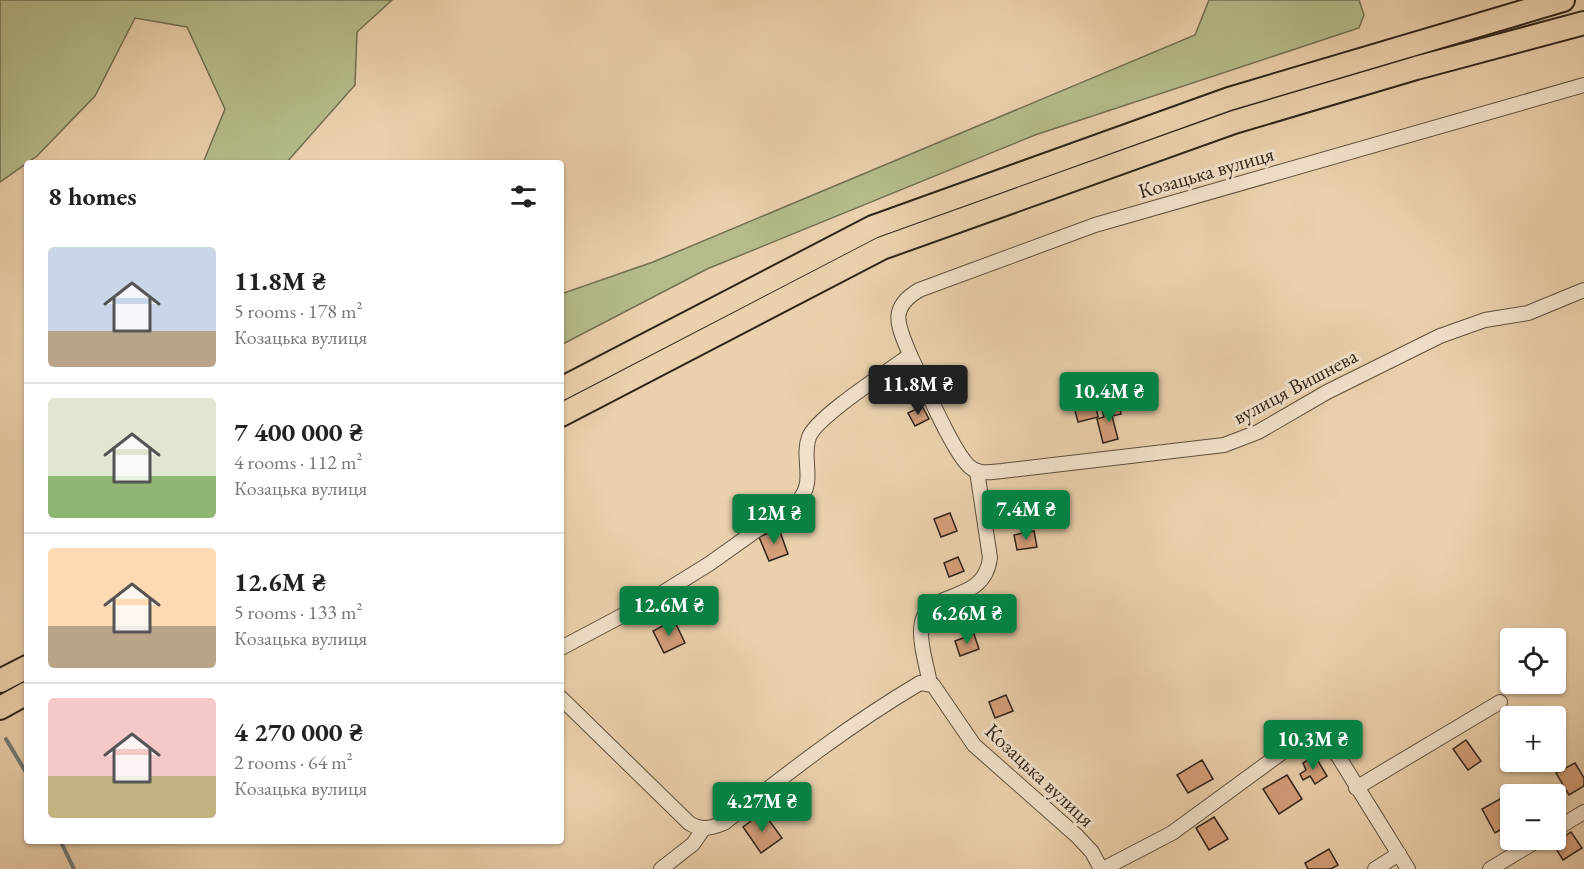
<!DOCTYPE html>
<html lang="en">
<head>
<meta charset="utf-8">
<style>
	:root { --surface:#fff; --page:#f6f6f6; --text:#222; --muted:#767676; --line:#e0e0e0; --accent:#0b8043 }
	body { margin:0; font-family:"EB Garamond",serif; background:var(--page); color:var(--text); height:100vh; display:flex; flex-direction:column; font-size:22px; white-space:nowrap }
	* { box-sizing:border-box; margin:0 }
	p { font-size:20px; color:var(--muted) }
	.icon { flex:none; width:33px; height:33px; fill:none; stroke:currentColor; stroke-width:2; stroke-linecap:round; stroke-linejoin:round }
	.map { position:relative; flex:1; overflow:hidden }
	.sheet { position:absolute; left:24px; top:160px; width:540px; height:684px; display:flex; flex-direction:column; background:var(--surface); border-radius:6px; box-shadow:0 2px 4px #0004 }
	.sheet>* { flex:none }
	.buttons { position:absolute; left:1500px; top:628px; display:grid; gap:12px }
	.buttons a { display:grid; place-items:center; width:66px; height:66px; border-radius:6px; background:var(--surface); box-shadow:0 2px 4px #0004; font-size:30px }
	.price { position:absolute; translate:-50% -51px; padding:0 14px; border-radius:6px; background:var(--accent); color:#fff; font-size:20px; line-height:39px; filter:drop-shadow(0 2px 3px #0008) }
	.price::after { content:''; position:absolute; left:50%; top:36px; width:18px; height:14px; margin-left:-9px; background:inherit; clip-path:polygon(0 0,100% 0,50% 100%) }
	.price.on { background:#222; color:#fff }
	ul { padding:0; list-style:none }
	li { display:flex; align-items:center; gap:18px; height:150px; padding:0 24px }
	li+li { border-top:2px solid var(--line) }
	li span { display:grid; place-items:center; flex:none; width:168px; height:120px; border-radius:6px; color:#555 }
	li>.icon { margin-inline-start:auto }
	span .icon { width:72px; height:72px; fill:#fffc; stroke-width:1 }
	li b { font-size:26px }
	h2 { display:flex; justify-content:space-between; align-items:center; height:72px; padding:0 24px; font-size:26px }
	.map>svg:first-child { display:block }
	.green { fill:#b5bb8a; stroke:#727051; stroke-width:1.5 }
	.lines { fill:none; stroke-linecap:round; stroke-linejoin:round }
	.stream { stroke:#727a77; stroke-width:4 }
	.building { fill:#d49e79; stroke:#302518; stroke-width:1.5 }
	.minor-casing { stroke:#5e503d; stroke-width:16 }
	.trunk-casing { stroke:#302518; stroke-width:26 }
	.minor { stroke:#f1e0c9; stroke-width:14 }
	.trunk { stroke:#ead0ac; stroke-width:22 }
	.labels { text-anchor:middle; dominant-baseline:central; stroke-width:6; stroke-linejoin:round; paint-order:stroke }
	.street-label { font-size:21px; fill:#302518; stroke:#f1e0c9 }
</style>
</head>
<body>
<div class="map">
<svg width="1584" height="869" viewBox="0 0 1584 869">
	<rect width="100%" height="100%" fill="#ead0ac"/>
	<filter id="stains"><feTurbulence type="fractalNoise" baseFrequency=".00333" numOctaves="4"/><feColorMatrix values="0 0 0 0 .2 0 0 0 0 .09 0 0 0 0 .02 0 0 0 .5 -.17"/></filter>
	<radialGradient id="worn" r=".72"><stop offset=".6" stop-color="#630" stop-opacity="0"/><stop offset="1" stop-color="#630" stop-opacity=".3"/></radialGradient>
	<g class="green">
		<path d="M0,0h392l-35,32 -2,53 -69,78h-83l22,-54 -38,-82 -52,-9 -40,78 -58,60 -37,26z"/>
		<path d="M1209,0h150l5,15 -5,13 -324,107 -328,134 -146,76v-51l92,-32 542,-227z"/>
	</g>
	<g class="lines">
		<g class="stream">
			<path d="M6,739l21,35"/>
			<path d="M61,842l13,27"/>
		</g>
	</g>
	<g class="building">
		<path d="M1094,397l4,20 -20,5 -5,-19z"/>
		<path d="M1119,403l2,11 -9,2 6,23 -15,4 -6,-24 7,-2 -3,-10z"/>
		<path d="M922,406l7,13 -14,7 -7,-13z"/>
		<path d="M950,513l7,18 -16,6 -7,-18z"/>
		<path d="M779,529l9,25 -19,7 -10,-24z"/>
		<path d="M1034,531l3,16 -20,3 -3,-15z"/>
		<path d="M958,557l6,14 -15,6 -5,-14z"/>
		<path d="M674,620l11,23 -21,10 -11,-22z"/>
		<path d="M974,634l5,15 -19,7 -5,-15z"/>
		<path d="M1006,695l7,16 -18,7 -6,-16z"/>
		<path d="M1466,740l15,21 -13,9 -15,-21z"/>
		<path d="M1315,756l12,20 -12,8 -5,-8 -7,4 -3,-6 6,-4 -3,-7z"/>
		<path d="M1202,760l11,19 -25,14 -11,-18z"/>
		<path d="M1575,763l9,15v8l-15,9 -13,-22z"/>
		<path d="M1287,775l15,24 -23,15 -16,-25z"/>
		<path d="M1500,799l10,20v5l-15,9 -13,-24z"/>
		<path d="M763,812l19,26 -21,15 -18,-26z"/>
		<path d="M1214,817l14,22 -19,11 -13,-22z"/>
		<path d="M1571,832l11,16 -19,12 -10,-16z"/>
		<path d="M1329,849l9,16 -7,4h-23l-3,-6z"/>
	</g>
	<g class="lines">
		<g class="minor-casing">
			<g id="minor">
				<path d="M910,355c12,24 43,98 60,112 9,8 21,5 32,4l222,-26 34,-13 69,-40 113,-56 45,-16 43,-7 56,-23"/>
				<path d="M561,648l85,-45 63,-39 90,-64c17,-19 2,-41 10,-63 8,-21 80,-66 101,-82 -11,-28 -23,-46 9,-65l176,-65 489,-140"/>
				<path d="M930,684c-3,-18 -12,-44 -8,-62 8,-34 62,-17 68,-64l-13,-87"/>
				<path d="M561,698l128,125c13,8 22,5 35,0 65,-51 125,-98 196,-140l13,2 41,60 103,91 15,16 9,17"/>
				<path d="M1356,788l144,-86"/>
				<path d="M1556,829l28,-17"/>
				<path d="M661,869l32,-25 11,-16"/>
				<path d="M1103,869l69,-36 123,-90 22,-5 13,5 78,126"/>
				<path d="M1375,869l24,-15"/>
				<path d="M1490,869l48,-29"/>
			</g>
		</g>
		<g class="trunk-casing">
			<g id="trunk">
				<path d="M561,389l312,-162 356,-128 334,-99"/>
				<path d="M561,415l321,-167 352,-126 182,-54 168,-45"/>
				<path d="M0,681l27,-14"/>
				<path d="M0,708l27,-15"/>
			</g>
		</g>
		<use href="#minor" class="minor"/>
		<use href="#trunk" class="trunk"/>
	</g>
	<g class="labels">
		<g class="street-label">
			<text transform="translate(1206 172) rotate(-16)">Козацька вулиця</text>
			<text transform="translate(1295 386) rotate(-28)">вулиця Вишнева</text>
			<text transform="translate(1040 775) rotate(43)">Козацька вулиця</text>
		</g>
	</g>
	<rect width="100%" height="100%" filter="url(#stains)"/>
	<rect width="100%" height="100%" fill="url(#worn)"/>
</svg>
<div class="buttons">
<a><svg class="icon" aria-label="locate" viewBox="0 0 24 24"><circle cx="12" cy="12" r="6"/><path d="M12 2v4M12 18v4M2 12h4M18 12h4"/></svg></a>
<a>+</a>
<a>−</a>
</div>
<b class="price on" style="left:918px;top:416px">11.8M ₴</b>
<b class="price" style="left:1109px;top:423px">10.4M ₴</b>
<b class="price" style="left:1026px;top:541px">7.4M ₴</b>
<b class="price" style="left:774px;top:545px">12M ₴</b>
<b class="price" style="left:669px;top:637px">12.6M ₴</b>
<b class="price" style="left:967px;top:645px">6.26M ₴</b>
<b class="price" style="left:1313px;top:771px">10.3M ₴</b>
<b class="price" style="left:762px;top:833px">4.27M ₴</b>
<section class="sheet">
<h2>8 homes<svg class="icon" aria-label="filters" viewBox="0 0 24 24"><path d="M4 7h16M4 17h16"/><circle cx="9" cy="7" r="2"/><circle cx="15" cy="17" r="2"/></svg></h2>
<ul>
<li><span style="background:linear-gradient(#c9d6e8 70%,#b9a48a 0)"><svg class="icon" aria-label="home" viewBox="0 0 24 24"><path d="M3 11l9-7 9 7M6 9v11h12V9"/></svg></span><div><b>11.8M ₴</b><p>5 rooms · 178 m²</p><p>Козацька вулиця</p></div></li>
<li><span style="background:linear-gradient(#dfe7d0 65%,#8fb573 0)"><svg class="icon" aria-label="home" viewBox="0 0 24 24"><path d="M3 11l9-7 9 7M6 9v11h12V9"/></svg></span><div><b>7 400 000 ₴</b><p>4 rooms · 112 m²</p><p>Козацька вулиця</p></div></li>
<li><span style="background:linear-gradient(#ffd9b3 65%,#b9a48a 0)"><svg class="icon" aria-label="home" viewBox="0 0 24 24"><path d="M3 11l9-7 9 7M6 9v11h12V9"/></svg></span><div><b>12.6M ₴</b><p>5 rooms · 133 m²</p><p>Козацька вулиця</p></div></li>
<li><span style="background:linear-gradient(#f6c9c9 65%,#c2b280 0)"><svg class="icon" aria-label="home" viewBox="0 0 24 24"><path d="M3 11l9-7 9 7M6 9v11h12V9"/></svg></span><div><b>4 270 000 ₴</b><p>2 rooms · 64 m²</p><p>Козацька вулиця</p></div></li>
</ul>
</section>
</div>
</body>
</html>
